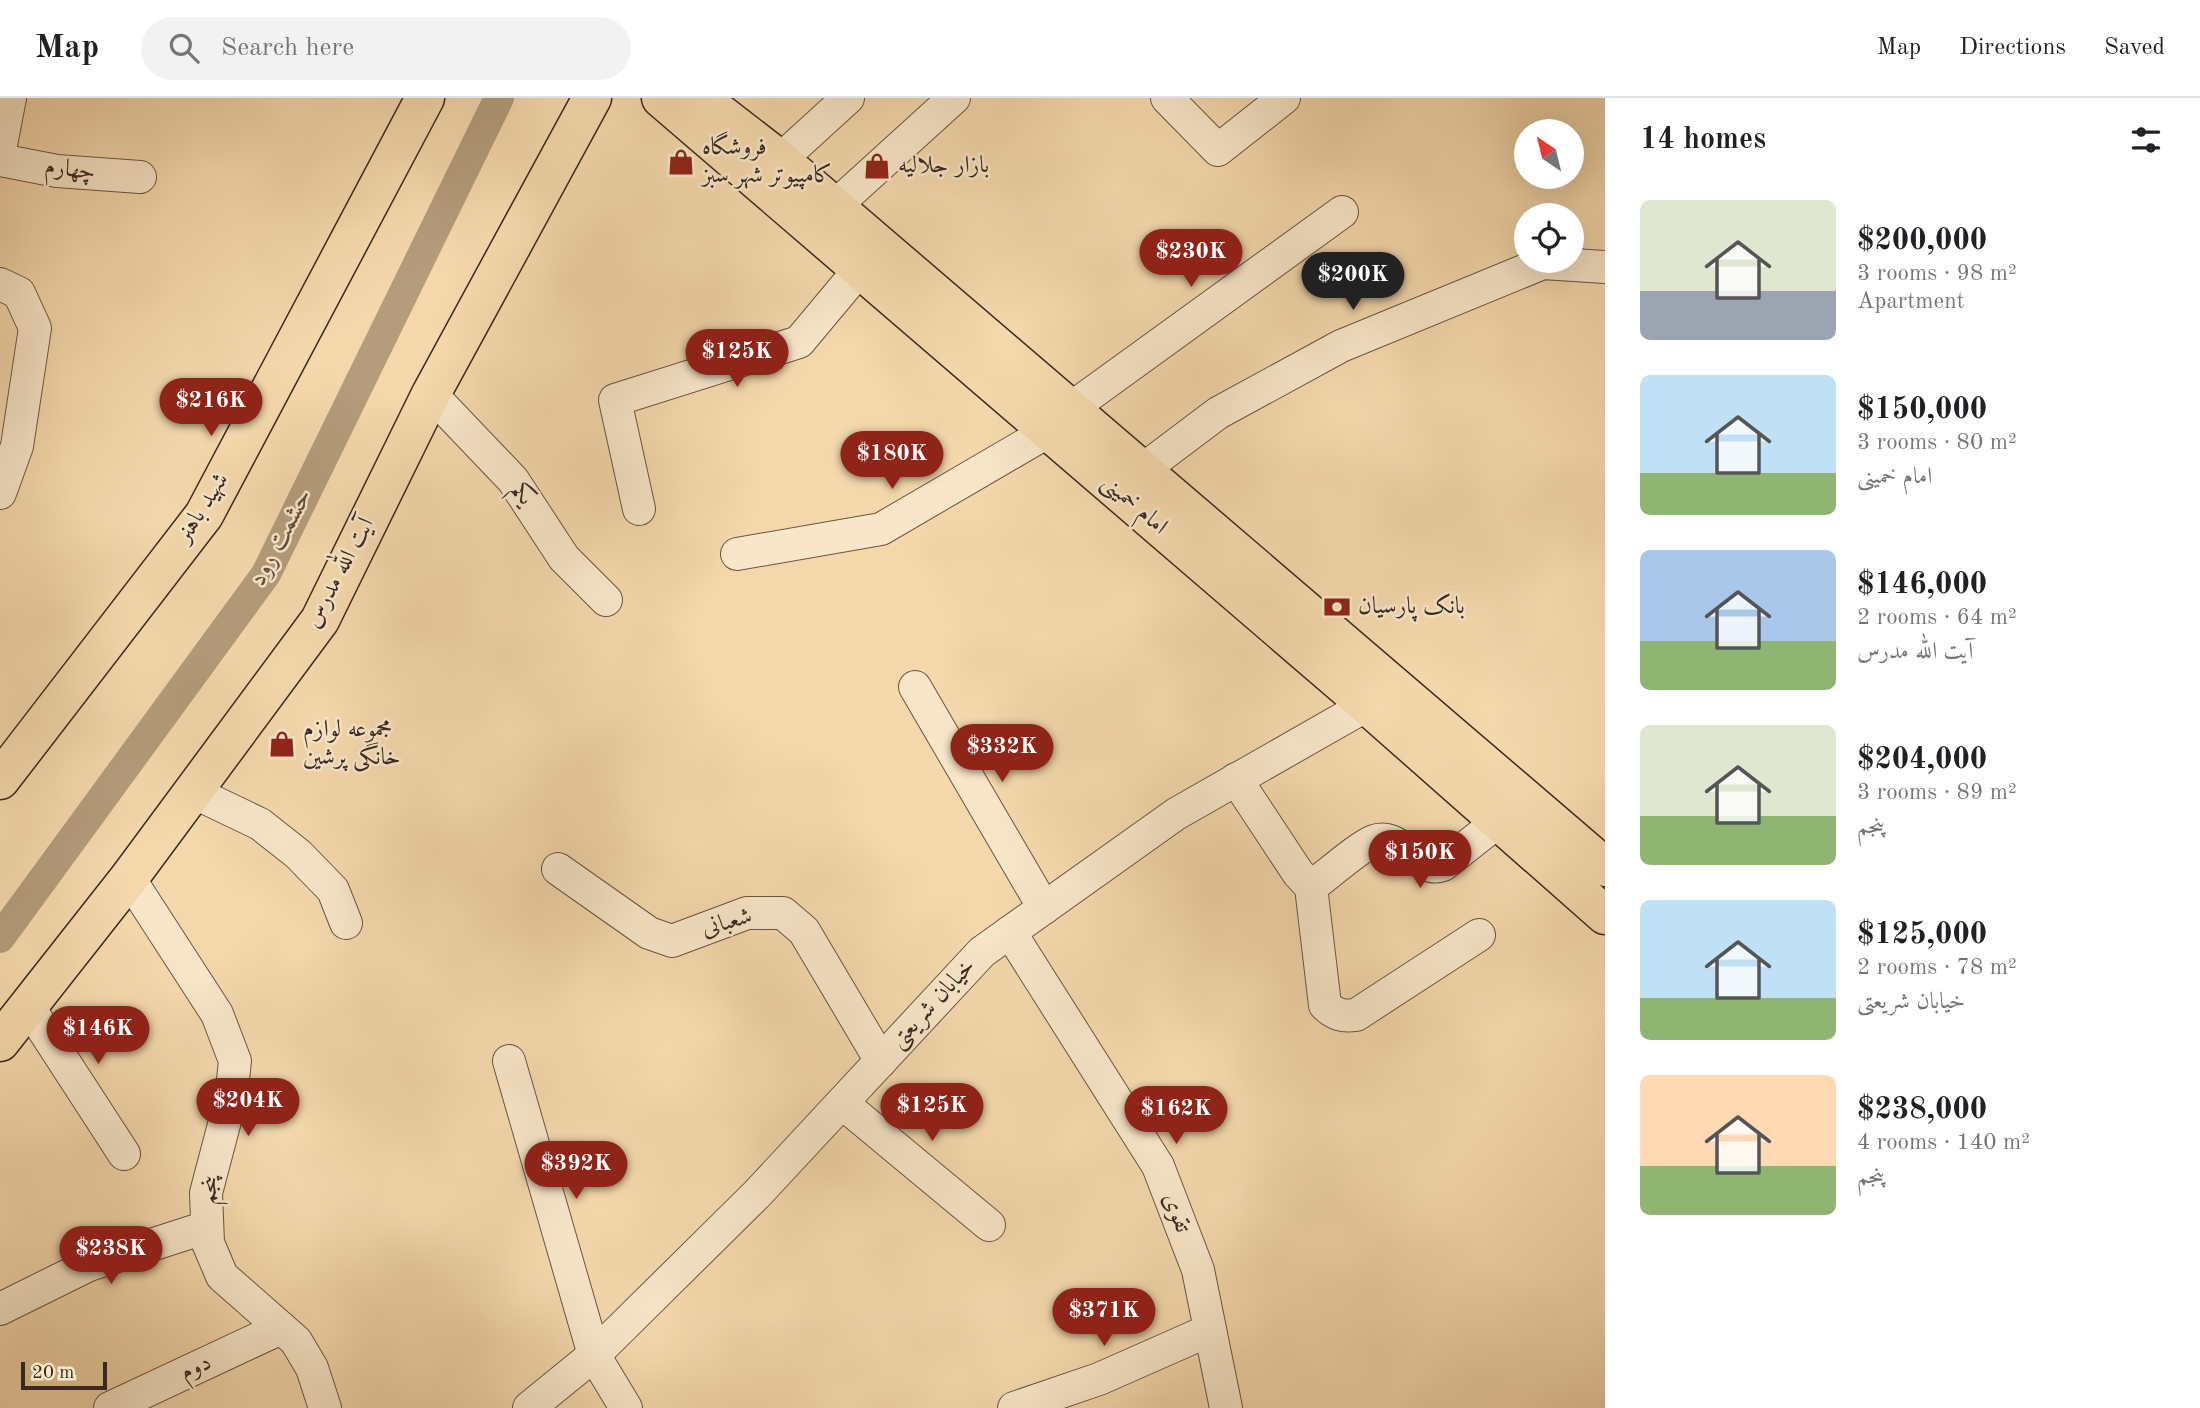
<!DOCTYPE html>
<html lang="en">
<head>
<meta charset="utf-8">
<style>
	:root { --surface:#fff; --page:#f2f2f2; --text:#202124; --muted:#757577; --line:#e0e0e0; --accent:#8f2418 }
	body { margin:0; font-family:"Old Standard TT",Amiri,serif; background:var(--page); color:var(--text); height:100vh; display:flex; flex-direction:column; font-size:26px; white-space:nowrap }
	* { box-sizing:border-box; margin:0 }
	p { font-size:23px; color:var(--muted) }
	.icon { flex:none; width:38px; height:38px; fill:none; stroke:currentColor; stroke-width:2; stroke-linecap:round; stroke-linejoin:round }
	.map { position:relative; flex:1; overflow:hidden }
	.sheet { display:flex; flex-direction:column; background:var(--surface); width:595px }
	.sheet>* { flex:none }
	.needle { width:46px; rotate:325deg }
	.fabs { position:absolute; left:1514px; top:21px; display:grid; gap:14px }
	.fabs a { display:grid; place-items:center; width:70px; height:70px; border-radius:50%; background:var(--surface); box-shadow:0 7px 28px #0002; font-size:35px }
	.scale { position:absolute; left:21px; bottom:18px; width:86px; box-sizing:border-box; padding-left:7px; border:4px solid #392920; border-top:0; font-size:19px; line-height:24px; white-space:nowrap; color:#392920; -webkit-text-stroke:5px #f8e6c9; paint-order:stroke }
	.price { position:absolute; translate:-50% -60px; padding:0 16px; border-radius:24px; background:var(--accent); color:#fff; font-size:23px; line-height:46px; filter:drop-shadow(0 2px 4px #0008) }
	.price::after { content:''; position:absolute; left:50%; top:42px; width:21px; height:16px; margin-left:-10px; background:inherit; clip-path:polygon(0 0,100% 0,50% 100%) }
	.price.current { background:#222; color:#fff }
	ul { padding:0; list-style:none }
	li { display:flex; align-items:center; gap:21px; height:175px; padding:0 35px }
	li span { display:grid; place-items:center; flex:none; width:196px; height:140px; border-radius:10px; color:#555 }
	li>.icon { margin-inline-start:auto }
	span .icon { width:84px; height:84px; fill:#fffc; stroke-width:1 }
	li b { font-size:30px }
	h2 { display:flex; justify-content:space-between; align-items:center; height:84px; padding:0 35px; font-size:30px }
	header { display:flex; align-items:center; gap:42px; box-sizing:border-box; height:98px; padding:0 35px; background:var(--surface); border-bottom:2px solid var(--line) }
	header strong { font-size:33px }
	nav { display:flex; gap:38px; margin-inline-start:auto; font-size:24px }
	.search { width:490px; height:63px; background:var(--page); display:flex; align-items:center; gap:18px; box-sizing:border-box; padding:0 24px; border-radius:38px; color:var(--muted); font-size:26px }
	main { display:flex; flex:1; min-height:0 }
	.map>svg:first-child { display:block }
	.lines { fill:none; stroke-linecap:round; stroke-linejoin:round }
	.canal { stroke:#b49c7c; stroke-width:30 }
	.minor-casing { stroke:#685543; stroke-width:34 }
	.major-casing { stroke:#392920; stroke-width:41 }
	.minor { stroke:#f8e6c9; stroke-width:32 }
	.major { stroke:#f4d8ac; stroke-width:38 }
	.labels { text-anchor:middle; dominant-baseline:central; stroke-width:5; stroke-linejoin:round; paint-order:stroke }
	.poi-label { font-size:24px; fill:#392920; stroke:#f8e6c9; text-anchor:start }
	.street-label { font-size:24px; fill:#392920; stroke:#f8e6c9 }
	.water-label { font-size:26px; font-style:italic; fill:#5e4c3c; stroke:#f8e6c9 }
</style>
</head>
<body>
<header>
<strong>Map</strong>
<div class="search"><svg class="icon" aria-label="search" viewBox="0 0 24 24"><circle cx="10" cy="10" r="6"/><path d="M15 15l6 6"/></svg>Search here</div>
<nav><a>Map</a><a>Directions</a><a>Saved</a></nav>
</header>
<main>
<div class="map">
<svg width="1605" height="1310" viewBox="0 0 1605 1310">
	<rect width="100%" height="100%" fill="#f4d8ac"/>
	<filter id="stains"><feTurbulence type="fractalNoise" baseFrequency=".00286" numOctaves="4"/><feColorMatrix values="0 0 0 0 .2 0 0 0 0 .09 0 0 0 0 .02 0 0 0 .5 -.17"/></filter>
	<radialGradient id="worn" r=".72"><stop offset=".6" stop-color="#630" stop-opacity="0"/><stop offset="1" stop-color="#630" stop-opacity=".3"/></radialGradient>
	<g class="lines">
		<path class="canal" d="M0,840l266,-364 233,-476"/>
		<g class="minor-casing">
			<g id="minor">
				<path d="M1167,0l51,52 66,-52"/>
				<path d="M0,52l10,-52"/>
				<path d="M0,62l57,11 83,6"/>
				<path d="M780,62l68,-62"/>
				<path d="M834,109l120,-109"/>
				<path d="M0,186l19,9 16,35 -18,118 -17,47"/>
				<path d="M431,296l82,86 51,78 42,42"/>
				<path d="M1070,311l272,-197"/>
				<path d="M1141,373l77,-58 123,-67 202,-83 62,4"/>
				<path d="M639,411l-24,-109 184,-58 61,-73"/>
				<path d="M737,456l144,-25 168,-98"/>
				<path d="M915,589l129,221"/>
				<path d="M1236,681l62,94 13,14 14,118c9,9 17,12 31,10l123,-80"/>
				<path d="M193,694l67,32 38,30 35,36 13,33"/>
				<path d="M558,771l91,64 23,8 75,-28h36l21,18 77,130"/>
				<path d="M129,780l88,136 18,47 -4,37 -25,95 2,50 14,33 74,65 16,27 13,40"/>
				<path d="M1311,789c14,-10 49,-41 63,-46 27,-10 44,34 69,24l56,-44"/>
				<path d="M1010,834l148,234 40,104 28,138"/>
				<path d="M28,908l96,148"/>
				<path d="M509,963l85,294 32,53"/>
				<path d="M842,1005l147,122"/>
				<path d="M0,1211l89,-44 118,-38"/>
				<path d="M110,1310l171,-80"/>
				<path d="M529,1310l65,-53 163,-161 225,-242 194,-138 191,-109"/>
				<path d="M1014,1310l85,-29 111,-49"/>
			</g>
		</g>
		<g class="major-casing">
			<g id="major">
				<path d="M661,0l706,607 238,210"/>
				<path d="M700,0l80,62 825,707"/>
				<path d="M0,682l204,-265 221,-417"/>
				<path d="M0,944l129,-164 191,-258 111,-226 161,-296"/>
			</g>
		</g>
		<use href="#minor" class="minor"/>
		<use href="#major" class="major"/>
	</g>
	<defs>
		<g id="shop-bare" transform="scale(2.1)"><path d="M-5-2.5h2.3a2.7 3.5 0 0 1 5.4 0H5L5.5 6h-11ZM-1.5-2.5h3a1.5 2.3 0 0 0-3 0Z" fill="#8f2418" stroke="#f8e6c9" stroke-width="2.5" paint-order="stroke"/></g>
		<g id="bank-bare" transform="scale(2.1)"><path d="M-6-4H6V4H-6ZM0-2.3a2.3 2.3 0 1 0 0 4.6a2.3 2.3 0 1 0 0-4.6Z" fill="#8f2418" stroke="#f8e6c9" stroke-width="2.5" paint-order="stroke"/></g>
	</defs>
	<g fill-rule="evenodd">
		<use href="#shop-bare" x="681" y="64"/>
		<use href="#shop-bare" x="877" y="68"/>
		<use href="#bank-bare" x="1337" y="509"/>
		<use href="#shop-bare" x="282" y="646"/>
	</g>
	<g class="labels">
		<g class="poi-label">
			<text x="702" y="50">فروشگاه<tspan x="702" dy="28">کامپیوتر شهر سبز</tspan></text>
			<text x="898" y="68">بازار جلالیه</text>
			<text x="1358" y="509">بانک پارسیان</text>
			<text x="303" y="632">مجموعه لوازم<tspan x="303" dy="28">خانگی پرشین</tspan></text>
		</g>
		<g class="street-label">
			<text transform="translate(70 72) rotate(7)">چهارم</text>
			<text transform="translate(522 396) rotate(55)">یکم</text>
			<text transform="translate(1134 407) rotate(41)">امام خمینی</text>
			<text transform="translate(203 410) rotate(-58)">شهید باهنر</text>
			<text transform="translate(340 475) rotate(-62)">آیت الله مدرس</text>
			<text transform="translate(727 825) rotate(-16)">شعبانی</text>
			<text transform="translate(933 906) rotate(-47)">خیابان شریعتی</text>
			<text transform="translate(210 1092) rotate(-82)">پنجم</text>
			<text transform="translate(1176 1115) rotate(69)">تقوی</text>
			<text transform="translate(196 1270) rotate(-25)">دوم</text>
		</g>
		<g class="water-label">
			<text transform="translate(281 439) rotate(-62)">حشمت رود</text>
		</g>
	</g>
	<rect width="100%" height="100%" filter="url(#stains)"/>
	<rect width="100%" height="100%" fill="url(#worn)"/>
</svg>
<div class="fabs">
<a><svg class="needle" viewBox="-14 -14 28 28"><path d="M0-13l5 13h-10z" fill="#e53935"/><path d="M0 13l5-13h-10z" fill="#757577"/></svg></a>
<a><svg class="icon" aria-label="locate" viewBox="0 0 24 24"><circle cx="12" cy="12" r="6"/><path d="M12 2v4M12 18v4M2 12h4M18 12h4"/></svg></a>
</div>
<div class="scale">20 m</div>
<b class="price" style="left:1191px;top:191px">$230K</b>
<b class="price current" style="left:1353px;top:214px">$200K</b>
<b class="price" style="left:737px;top:291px">$125K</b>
<b class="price" style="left:211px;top:340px">$216K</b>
<b class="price" style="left:892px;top:393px">$180K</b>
<b class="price" style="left:1002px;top:686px">$332K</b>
<b class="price" style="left:1420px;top:792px">$150K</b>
<b class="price" style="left:98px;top:968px">$146K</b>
<b class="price" style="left:248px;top:1040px">$204K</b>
<b class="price" style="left:932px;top:1045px">$125K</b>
<b class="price" style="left:1176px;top:1048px">$162K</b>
<b class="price" style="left:576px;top:1103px">$392K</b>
<b class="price" style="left:111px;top:1188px">$238K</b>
<b class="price" style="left:1104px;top:1250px">$371K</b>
</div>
<section class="sheet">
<h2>14 homes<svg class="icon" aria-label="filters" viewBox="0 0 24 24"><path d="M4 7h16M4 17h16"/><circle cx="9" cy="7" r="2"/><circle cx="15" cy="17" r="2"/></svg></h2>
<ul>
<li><span style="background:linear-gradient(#dfe7d0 65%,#9aa5b1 0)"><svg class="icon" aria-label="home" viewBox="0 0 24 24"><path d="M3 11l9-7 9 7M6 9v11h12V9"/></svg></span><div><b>$200,000</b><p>3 rooms · 98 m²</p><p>Apartment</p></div></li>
<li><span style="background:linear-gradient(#bfe0f5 70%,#8fb573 0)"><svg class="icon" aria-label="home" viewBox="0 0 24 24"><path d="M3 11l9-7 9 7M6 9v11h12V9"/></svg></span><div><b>$150,000</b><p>3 rooms · 80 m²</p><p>امام خمینی</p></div></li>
<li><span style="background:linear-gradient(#a9c7e8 65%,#8fb573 0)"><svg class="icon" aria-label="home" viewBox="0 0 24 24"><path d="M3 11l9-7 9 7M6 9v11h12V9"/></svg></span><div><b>$146,000</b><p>2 rooms · 64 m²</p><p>آیت الله مدرس</p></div></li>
<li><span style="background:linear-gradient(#dfe7d0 65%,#8fb573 0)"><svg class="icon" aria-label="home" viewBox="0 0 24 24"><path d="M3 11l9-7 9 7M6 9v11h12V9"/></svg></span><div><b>$204,000</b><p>3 rooms · 89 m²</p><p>پنجم</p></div></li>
<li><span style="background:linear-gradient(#bfe0f5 70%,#8fb573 0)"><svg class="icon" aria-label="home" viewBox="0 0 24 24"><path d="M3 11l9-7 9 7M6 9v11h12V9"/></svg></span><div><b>$125,000</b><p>2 rooms · 78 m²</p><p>خیابان شریعتی</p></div></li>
<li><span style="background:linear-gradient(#ffd9b3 65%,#8fb573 0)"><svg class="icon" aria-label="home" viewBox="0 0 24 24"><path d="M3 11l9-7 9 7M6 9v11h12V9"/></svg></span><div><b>$238,000</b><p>4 rooms · 140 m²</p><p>پنجم</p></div></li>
</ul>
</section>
</main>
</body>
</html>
